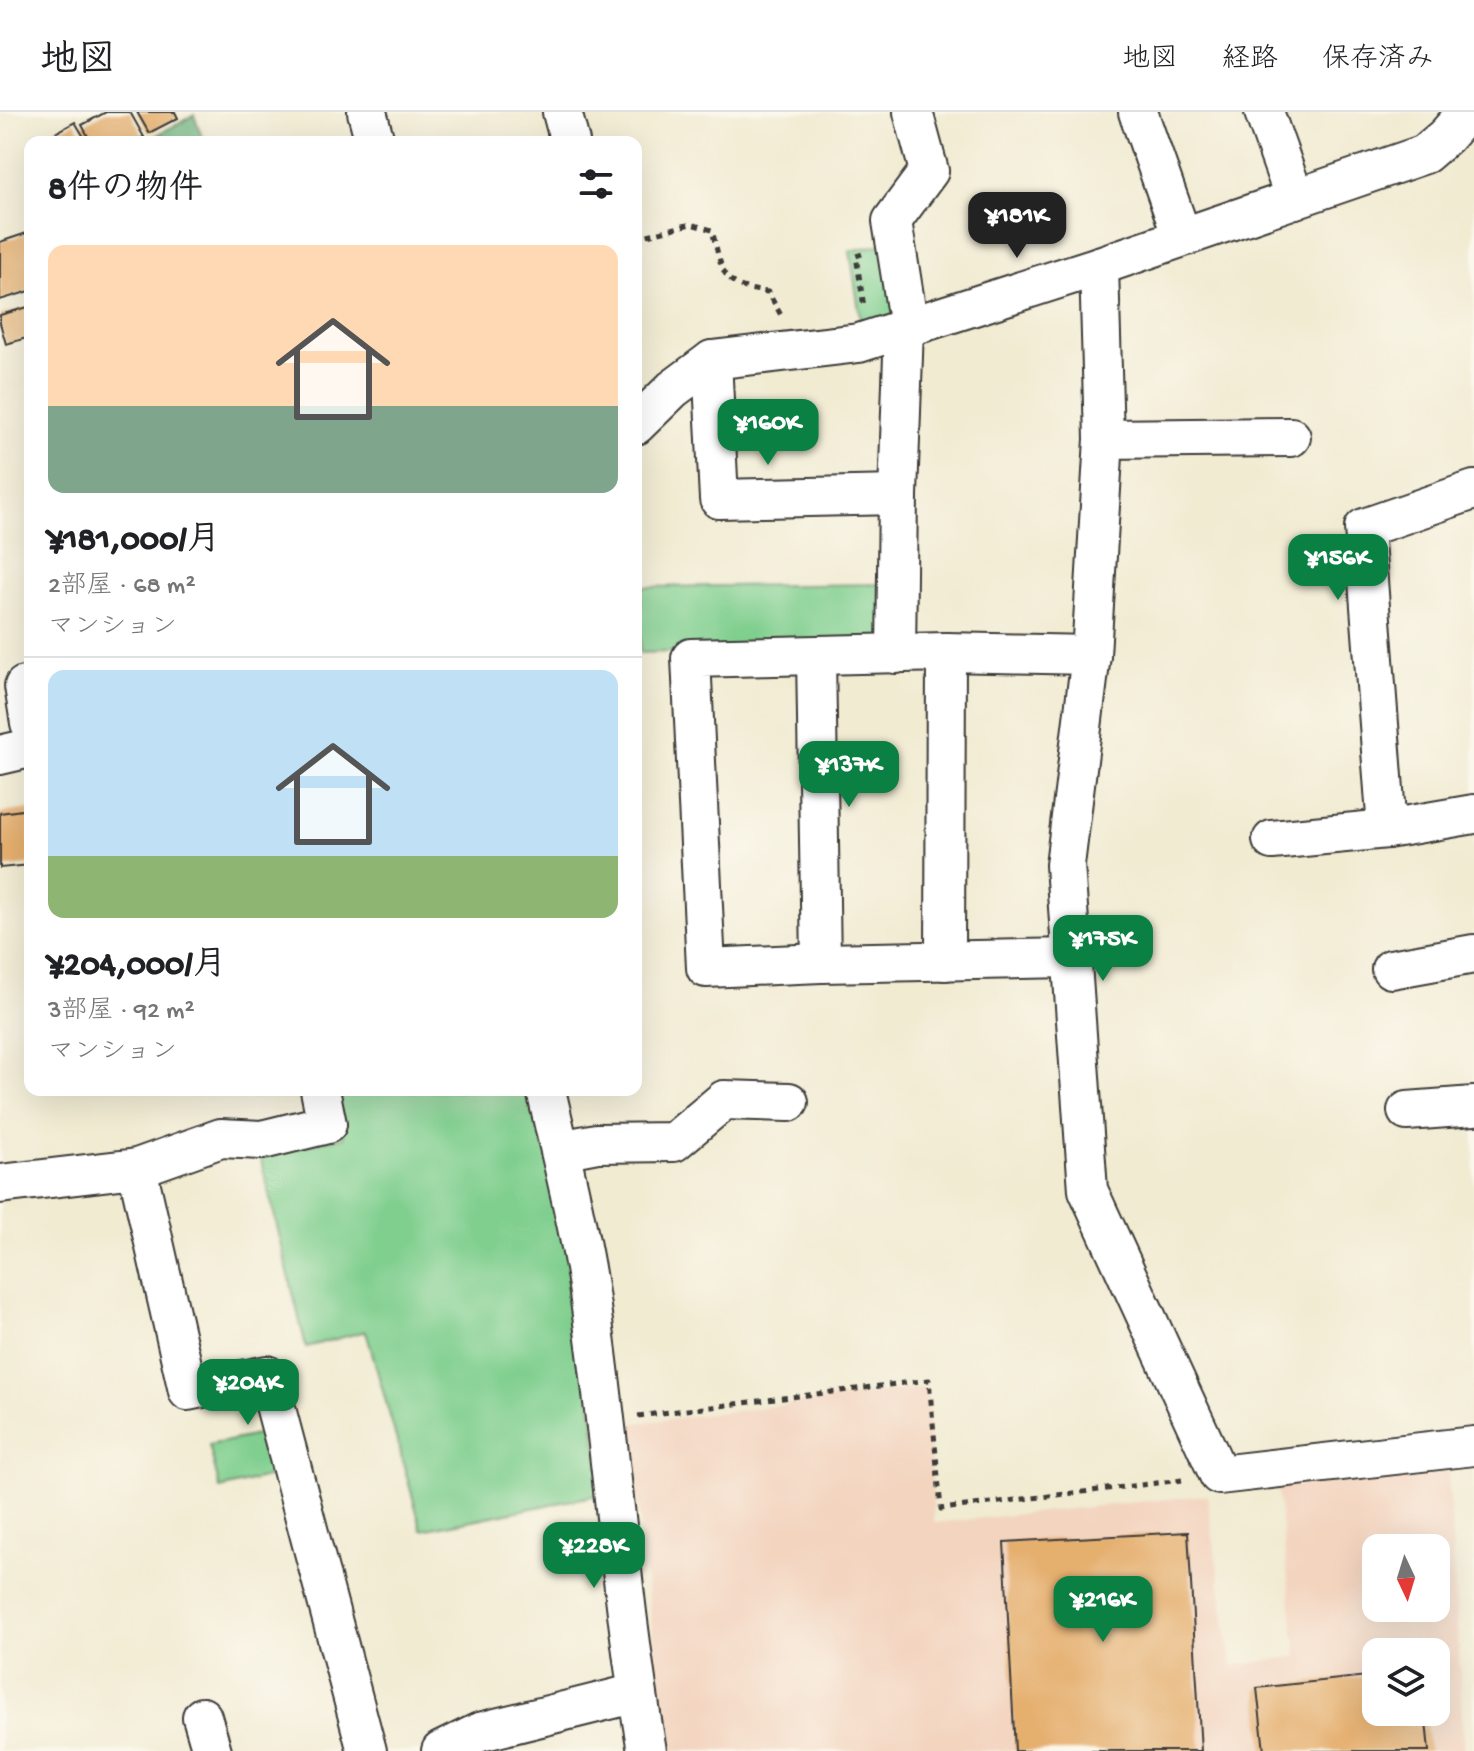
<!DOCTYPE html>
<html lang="ja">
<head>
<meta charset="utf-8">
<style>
	:root { --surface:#fff; --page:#f6f6f6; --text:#202124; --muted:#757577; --line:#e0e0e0; --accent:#0b8043 }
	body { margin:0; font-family:"Gochi Hand","Klee One",sans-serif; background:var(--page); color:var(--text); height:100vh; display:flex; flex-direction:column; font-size:30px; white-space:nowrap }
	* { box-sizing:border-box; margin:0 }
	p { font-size:26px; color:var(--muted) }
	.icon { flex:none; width:44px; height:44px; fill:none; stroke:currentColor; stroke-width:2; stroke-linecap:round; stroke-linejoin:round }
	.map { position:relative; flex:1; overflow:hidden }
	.drawer { position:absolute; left:24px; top:24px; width:618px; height:960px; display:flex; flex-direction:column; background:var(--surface); border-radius:16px; box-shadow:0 8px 32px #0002 }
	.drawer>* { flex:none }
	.needle { width:52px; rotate:176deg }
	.fabs { position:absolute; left:1362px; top:1422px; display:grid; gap:16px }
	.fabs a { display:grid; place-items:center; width:88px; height:88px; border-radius:16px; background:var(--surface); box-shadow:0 8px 32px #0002; font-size:40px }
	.price { position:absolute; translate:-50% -68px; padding:0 18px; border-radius:16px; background:var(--accent); color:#fff; font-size:26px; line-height:52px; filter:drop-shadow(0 2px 4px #0008) }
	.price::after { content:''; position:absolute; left:50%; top:48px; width:24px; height:18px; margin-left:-12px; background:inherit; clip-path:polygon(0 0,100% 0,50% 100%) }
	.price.current { background:#222; color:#fff }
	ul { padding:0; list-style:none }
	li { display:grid; align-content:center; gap:16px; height:424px; padding:0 24px }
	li+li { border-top:2px solid var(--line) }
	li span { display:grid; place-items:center; height:248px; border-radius:16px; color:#555 }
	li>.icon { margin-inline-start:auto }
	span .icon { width:144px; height:144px; fill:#fffc; stroke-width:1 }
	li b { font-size:34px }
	h2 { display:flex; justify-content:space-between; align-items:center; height:96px; padding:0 24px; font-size:34px }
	header { display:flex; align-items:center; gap:48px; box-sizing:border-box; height:112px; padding:0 40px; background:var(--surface); border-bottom:2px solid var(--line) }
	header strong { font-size:38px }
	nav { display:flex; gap:44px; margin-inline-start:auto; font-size:28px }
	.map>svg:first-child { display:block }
	.built { fill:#f3d4bf; fill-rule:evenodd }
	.green { fill:#80cf8f; stroke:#4e7656; stroke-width:2 }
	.forest { fill:#68b27a; stroke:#42674b; stroke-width:2 }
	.building { fill:#e5af6e }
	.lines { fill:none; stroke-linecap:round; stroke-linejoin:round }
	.minor-casing { stroke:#3c3b37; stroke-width:42 }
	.path { stroke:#3c3b37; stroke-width:5; stroke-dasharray:6 6; stroke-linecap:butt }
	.minor { stroke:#fff; stroke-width:38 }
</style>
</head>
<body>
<header>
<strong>地図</strong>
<nav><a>地図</a><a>経路</a><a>保存済み</a></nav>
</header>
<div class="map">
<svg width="1474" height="1639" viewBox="0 0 1474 1639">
	<rect width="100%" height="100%" fill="#fbf7ec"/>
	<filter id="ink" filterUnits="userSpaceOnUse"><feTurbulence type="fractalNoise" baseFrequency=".0125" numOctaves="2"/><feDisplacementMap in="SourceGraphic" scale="16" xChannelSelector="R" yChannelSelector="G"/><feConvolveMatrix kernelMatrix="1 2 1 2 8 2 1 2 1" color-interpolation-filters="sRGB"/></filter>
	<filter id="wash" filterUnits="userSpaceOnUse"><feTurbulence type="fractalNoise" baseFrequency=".006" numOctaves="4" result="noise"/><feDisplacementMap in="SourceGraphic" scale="32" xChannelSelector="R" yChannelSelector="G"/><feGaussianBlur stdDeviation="1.8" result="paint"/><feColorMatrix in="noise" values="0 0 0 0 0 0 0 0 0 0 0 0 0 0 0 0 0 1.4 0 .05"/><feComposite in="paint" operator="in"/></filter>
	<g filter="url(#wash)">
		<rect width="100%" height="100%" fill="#f1ebd2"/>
		<path class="built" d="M927,1275l7,136 273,-28 25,171 65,-10 -20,-168 171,-21 16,284h-799l-36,-327zM1376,1436h60v60h-60zM1376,1540h60v60h-60z"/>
		<g class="green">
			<path d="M892,130l11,75 -41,12 -12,-78z"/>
			<path d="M887,472l-1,61 -246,8 1,-66z"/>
			<path d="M336,978h197l42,189 28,215 -181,36 -56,-199 -60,16 -46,-192 84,-18z"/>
			<path d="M281,1318l13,40 -74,19 -11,-44z"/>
		</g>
		<path class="forest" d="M194,3l10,27h-60z"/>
		<g id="blocks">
			<g class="building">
				<path d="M106,0h24l14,25 -10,5h-43l-9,-17z"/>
				<path d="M137,0h38l3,6 -29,15z"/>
				<path d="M75,10l12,20h-38l-3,-4z"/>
				<path d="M30,120v59l-30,9v-58z"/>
				<path d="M28,195l2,6v24l-24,7 -6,-21v-8z"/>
				<path d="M30,697v56l-30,3v-55z"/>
				<path d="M1188,1420l13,219h-186l-11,-209z"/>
				<path d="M1376,1563v37h49l4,39h-165l-7,-63z"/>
			</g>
		</g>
	</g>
	<g filter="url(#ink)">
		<use href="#blocks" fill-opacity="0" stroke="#3c3b37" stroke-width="2"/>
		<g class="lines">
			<g class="minor-casing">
				<g id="minor">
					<path d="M367,0l8,30"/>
					<path d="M562,0l8,30"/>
					<path d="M1138,0l44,125"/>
					<path d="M1264,0l31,87"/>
					<path d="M1099,154l5,173 -13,216 -26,210 23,325 131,285 255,-29"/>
					<path d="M909,215l-17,-106 37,-50 -16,-59"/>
					<path d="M712,248l7,139 179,-4"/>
					<path d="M636,313l37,-36 39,-29 147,-17 240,-77 326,-112 21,-18 13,-15 15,-6"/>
					<path d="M1104,327l187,-2"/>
					<path d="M896,542l2,-159 6,-167"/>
					<path d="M816,544l5,307"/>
					<path d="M24,574l6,37"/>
					<path d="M0,643l30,-7"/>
					<path d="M1387,717l-23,-301 110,-38"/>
					<path d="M1272,728l115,-11 87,-15"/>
					<path d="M1071,846l-250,5 -115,5 -15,-310 255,-6 145,3"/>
					<path d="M945,849l1,-309"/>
					<path d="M1391,857l83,-15"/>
					<path d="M546,978c14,63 31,127 41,190 24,157 33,315 60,471"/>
					<path d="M1407,999l67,-5"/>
					<path d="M560,1038l37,-7 77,-1 50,-42 65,2"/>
					<path d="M137,1056l51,223 79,-16 100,376"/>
					<path d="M0,1072l137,-16 84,-30 41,2 65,-16 -7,-34"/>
					<path d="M202,1605l10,34"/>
					<path d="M441,1639l39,-19 157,-39"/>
				</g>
			</g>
			<g class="path">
				<path d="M636,126l55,-14 21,6c11,42 8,57 56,62l14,25"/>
				<path d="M862,142l-6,2 8,51"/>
				<path d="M638,1304l291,-36 12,129 241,-29"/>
			</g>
			<use href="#minor" class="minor"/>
		</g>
	</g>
</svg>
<div class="fabs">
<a><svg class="needle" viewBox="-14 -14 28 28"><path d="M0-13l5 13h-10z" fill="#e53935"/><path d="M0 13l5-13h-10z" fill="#757577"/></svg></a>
<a><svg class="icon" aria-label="layers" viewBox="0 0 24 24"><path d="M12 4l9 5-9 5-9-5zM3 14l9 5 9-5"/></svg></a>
</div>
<b class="price current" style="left:1017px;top:148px">¥181K</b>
<b class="price" style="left:768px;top:355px">¥160K</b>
<b class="price" style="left:1338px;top:490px">¥156K</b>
<b class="price" style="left:849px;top:697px">¥137K</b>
<b class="price" style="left:1103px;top:871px">¥175K</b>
<b class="price" style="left:248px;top:1315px">¥204K</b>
<b class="price" style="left:594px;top:1478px">¥228K</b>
<b class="price" style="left:1103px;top:1532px">¥216K</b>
<section class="drawer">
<h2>8件の物件<svg class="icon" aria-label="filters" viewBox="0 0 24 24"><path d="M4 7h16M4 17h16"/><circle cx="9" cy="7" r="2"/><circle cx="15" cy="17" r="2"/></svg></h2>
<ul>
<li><span style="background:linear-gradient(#ffd9b3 65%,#7fa58c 0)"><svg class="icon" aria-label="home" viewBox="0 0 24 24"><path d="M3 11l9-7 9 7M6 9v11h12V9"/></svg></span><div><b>¥181,000/月</b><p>2部屋 · 68 m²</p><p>マンション</p></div></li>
<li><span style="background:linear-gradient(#bfe0f5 75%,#8fb573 0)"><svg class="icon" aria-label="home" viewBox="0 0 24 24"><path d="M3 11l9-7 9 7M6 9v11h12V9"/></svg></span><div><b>¥204,000/月</b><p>3部屋 · 92 m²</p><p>マンション</p></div></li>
</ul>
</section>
</div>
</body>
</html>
